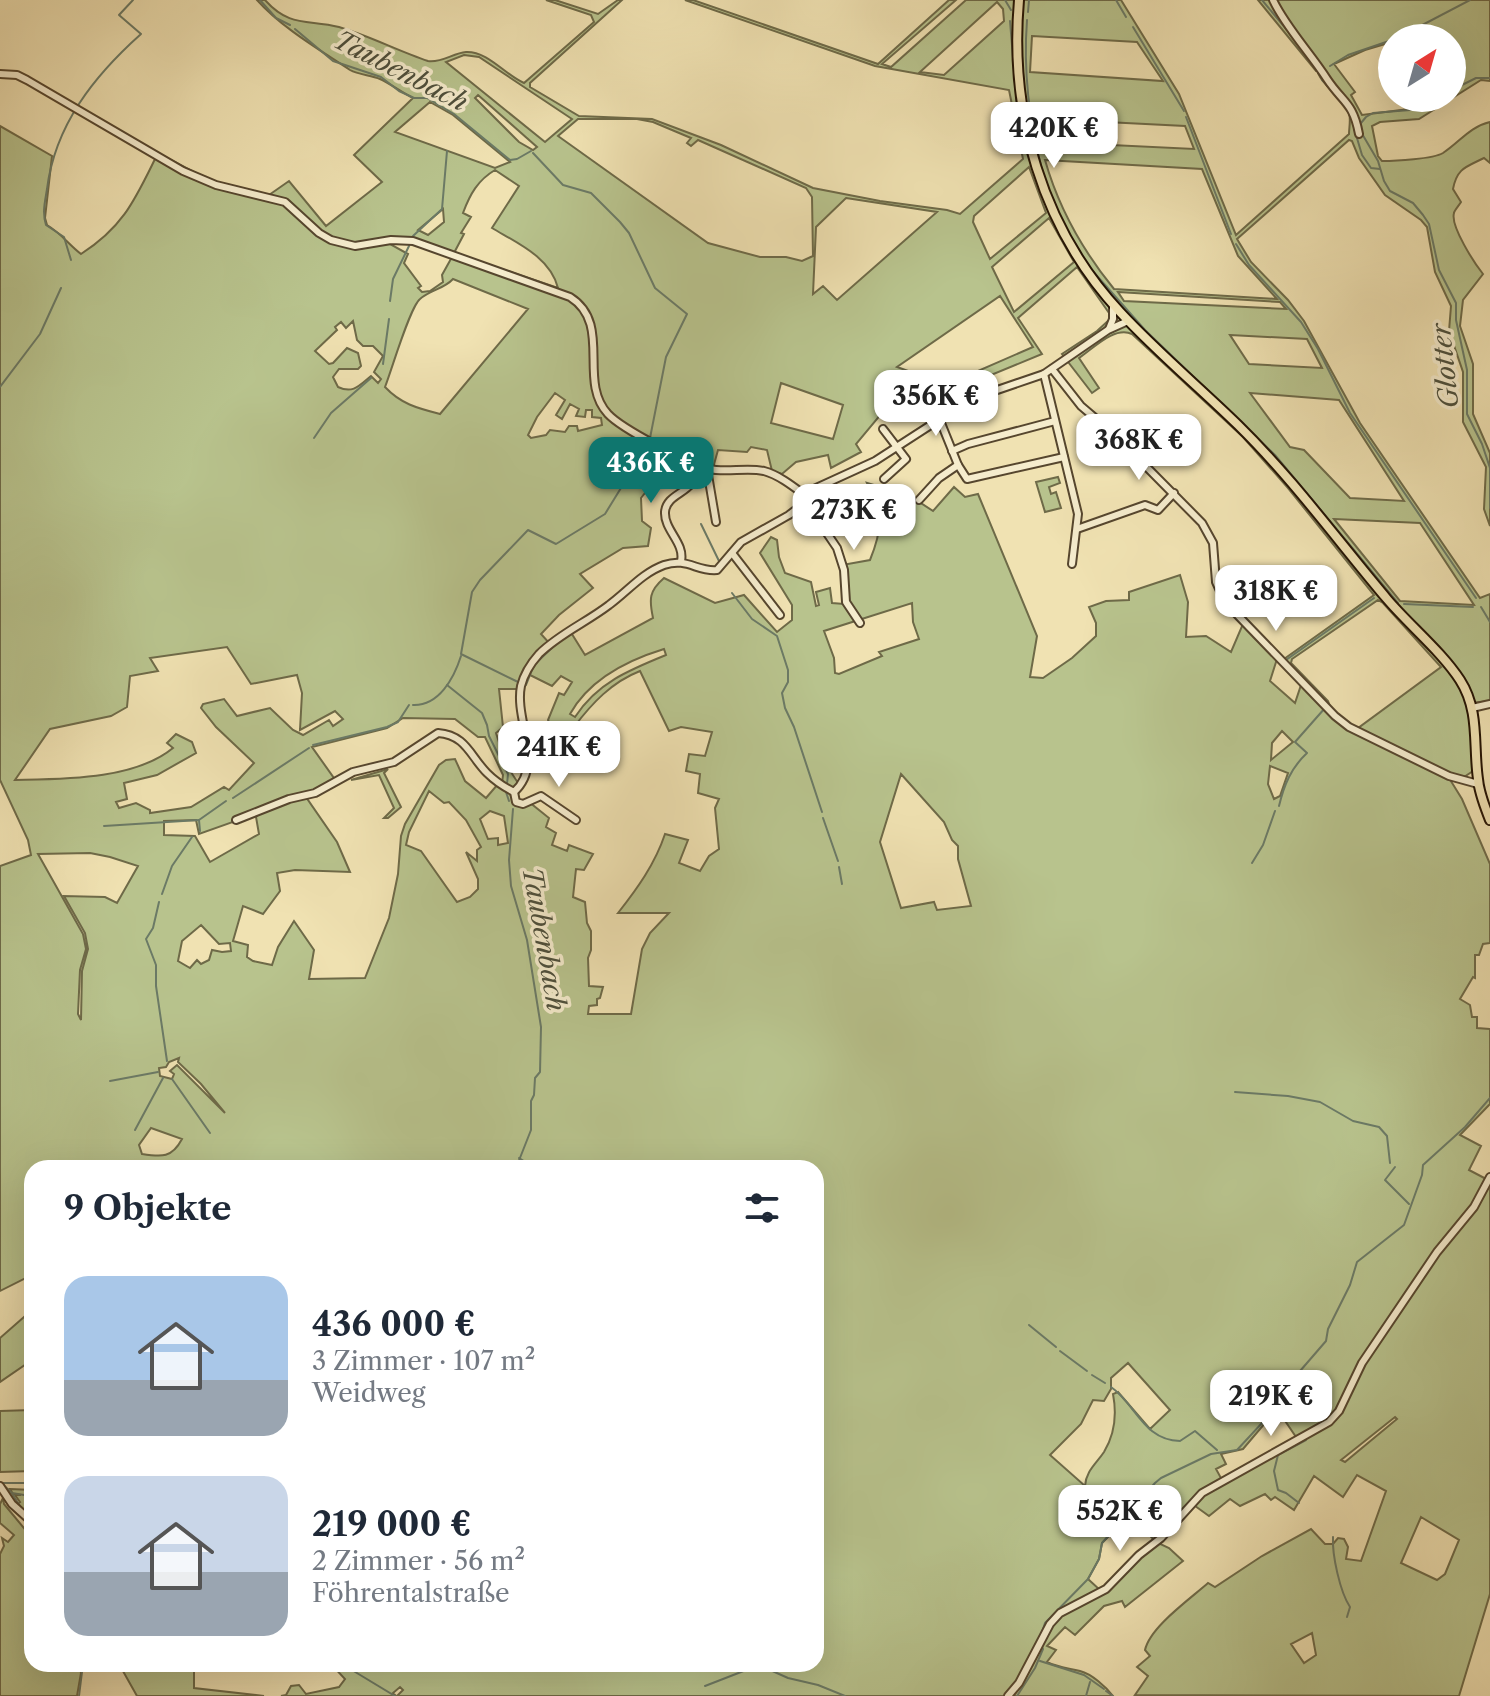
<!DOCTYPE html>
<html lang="de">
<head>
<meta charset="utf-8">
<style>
	:root { --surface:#fff; --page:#f2f2f3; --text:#1f2937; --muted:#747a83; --accent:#0f766e }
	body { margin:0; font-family:"Libre Caslon Text",serif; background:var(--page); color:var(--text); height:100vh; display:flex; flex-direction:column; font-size:30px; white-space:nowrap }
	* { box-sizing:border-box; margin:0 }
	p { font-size:26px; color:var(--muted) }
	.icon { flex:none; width:44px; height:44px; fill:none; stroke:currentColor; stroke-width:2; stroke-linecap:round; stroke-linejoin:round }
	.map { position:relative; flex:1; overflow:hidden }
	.drawer { position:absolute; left:24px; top:1160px; width:800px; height:512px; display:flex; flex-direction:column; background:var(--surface); border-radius:24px; box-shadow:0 8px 32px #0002 }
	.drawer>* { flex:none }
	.needle { width:52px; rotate:37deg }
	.tools { position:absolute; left:1378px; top:24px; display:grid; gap:16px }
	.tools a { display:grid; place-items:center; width:88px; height:88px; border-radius:50%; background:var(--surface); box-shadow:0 8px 32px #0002; font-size:40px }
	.price { position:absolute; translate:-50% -68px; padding:0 18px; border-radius:16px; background:#fff; color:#222; font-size:26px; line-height:52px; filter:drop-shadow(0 2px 4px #0008) }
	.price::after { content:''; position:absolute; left:50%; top:48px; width:24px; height:18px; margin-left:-12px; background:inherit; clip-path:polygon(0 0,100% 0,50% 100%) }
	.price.active { background:var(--accent); color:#fff }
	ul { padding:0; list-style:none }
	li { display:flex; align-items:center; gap:24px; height:200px; padding:0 40px }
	li span { display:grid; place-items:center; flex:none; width:224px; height:160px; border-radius:24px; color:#555 }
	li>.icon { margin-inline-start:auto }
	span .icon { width:96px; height:96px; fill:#fffc; stroke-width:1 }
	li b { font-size:34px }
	h2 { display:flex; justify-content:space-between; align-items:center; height:96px; padding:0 40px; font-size:34px }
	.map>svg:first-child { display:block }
	.green { fill:#b8c38d; stroke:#6e6a48; stroke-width:2; fill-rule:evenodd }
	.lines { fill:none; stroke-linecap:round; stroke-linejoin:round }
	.stream { stroke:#6b7a66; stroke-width:2 }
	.minor-casing { stroke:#56462e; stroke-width:10 }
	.major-casing { stroke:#231202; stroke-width:12 }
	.minor { stroke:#f5eccd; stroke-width:6 }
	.major { stroke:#f0e2b2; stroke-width:8 }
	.labels { text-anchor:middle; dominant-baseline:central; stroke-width:7; stroke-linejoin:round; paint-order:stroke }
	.water-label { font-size:26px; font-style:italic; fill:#4d4f3c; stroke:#f5eccd }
</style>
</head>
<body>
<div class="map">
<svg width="1490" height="1696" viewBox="0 0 1490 1696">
	<rect width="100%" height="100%" fill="#f0e2b2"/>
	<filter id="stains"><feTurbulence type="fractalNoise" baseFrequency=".0025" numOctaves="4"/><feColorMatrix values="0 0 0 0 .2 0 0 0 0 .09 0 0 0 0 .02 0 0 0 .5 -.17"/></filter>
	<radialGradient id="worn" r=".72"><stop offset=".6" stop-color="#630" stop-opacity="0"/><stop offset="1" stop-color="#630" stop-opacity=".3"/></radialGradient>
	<g class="green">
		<path d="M257,0h8c25,28 43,19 74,27 31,9 59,24 89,34 14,2 25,-8 38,-9 22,-1 39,23 58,31l70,-61 -3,-7 -45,-15h9l43,14 20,-14h4l-92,83v4l49,29 73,3 69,26 92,43 67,13 67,9 13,4 63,-55 -14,-69 -134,-24 -190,-66h8l185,64 71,-64h7l-74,64 9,3 75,-67h50l6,23 1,-23h98l58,94 57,141 113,-101c0,-6 2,-15 0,-20 -4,-16 -24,-25 -31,-41l3,-3 -5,1 -58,-71h232v81l-9,-1 -62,39 -39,3 -8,4 6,30 4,5c13,0 51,-2 61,-8 17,-11 26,-26 47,-31v41l-6,-5c-18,9 -27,10 -31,31l8,13c-1,2 -7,9 -7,11 -4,13 21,51 29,61l-20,26 -3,26 13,38v50l17,39v73l-6,-17 2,-42 -23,-45v-50l-14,-41 2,-25 -16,-34 -8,-45 -6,-7 -36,-25 -26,-37 -7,-17 -3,-1 -112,99 14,23 37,38 16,21 56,102 120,175 10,-4v107l-17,2v68l-9,6 -15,1 13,21 28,65v79l-7,1 -4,11h-4v23l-2,-1 -13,22 10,6 2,12h5v11l13,1v75l-30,31 21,11 -12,24 21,11 -3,7 3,1v405l-31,102 -324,-1 13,-19 -11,-9 13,-11 -5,-6c5,-23 45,-51 63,-67l7,4 47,-31 49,-27 14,15h8l5,-6 6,1 4,8 -2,12 15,2 25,-70 -29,-16 -14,22 -29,-21 -20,34 -19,-13 -4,3 -6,-6 -25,12 -10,-7 -21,17 -18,-13 -33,40 11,5 14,13 -58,46 -3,-6 -18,5 -29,29 -10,-8 -18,19 9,4 -9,12c12,6 22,6 33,9 12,3 26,16 33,25h-716l6,-6 -3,-3 -7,6 3,3h-115l5,-1 5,-9 8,-1 7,9 33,-7 6,-8 -14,-15h485v-496h-784v107l-32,16v-425l31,-11 -3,-15 -28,-60v-654l52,30 -7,62 2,7c15,9 21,19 34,29 44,-28 55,-57 77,-101l51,27 60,15 20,-14 37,45 56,-44 -28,-27 59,-57c-12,-6 -22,-14 -33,-19 -9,-4 -21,-4 -30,-9 -30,-20 -68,-42 -93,-70zM997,2l6,7 1,12 -60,54 -24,-3zM1032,36l105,6 26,39 -133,-9zM1392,38h60v60h-22l-21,11 -47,6 -11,-20 4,-3 -21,-28 31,-14 27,-8zM464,55l15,2 93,62 -27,23 -99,-80zM478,95l59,52 -4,3 -14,-8 -44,-44zM430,102l23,13 57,47 -15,6 -100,-36zM578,119h59l16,3 38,16 -4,5 4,3 7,-6 108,48 6,9 1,59 -11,5 -16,-4h-26l-52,-14 -150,-107zM1046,119l139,7 9,23 -145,-7zM1045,160l157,9 36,87 39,43 -163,-10c-31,-38 -55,-80 -69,-129zM1029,167l17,46 -56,46 -17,-37 1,-6zM495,170l24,16 -27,42c25,15 58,29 66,60l-104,-35 10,-19 -3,-1 10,-16 -8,-4c7,-19 15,-33 32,-43zM846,198l91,14 -100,88 -14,-14 -10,8 3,-67zM443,209l1,13 -16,13 -10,-5zM1049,218l25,44 -60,50 -22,-45zM397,242l23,2 32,13 -10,18 1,7 -13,9 -8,1 -4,-4 3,-2 -17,-23 4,-9 -20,-11zM1077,267l32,46v7l-12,11 -35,23 30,39 7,-5 -20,-30c15,-10 35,-32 53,-24l111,103 45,51 86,107 -90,64 -61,-64 -5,3 25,26 -12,28 -25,-16 -20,1 2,-35 -8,-27 -51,17v8l-23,1 -17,6 7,16v13l-24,22 -29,20 -13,-1 7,-41 -59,-142 -13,3 -11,-10 -21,24 -23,-15 -43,-13c16,31 16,45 3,77l-28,5 2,39 -12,-1 -2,-15 -14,4 3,13 -3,1 -5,-24 -26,-9 -6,-16 -2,-17 -6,-3 -11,16 32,52v15l-15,12 -33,-37 -29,8 -51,-25c-15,13 -15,21 -11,40l-68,37 -15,-24 -20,13 -9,-10 18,-19 34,-27 -13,-14 43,-26 25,-2 3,-18 -9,-7 -1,-23 8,-10 27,-23 -16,-13 4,-6 12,3 5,5 6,-11 15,6 -5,14 16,5 5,-18 29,2 4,-5 16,3 5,21 10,3 14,-12 32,-7 3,13 30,-16 -5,-8 41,-49 -5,-4 7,-11 -1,-5 32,8 3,-3 -36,-13 103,-71 33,51 -69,30 3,8 75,-31 -24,-36zM453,279l75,30 -88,105c-23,-6 -39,-10 -55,-27 7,-18 25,-80 35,-88 10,-9 24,-10 33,-20zM1118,292l162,10 6,7 -162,-8zM353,321l4,19 6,6h10l10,10 -9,16 7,7 -3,4 -7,-7c-12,10 -18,18 -33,11l-5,-10 6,-8h19l3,-3 -3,-13 -11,-5 -14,15 -4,1 -14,-13 22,-21 -2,-3 6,-5 5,6zM1230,335l77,4 15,29 -73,-4zM781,383l62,22 -10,34 -62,-16zM555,393l10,7 -9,15 6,4 8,-15 9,5 -3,7 9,1 1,-7h6v7l9,1 1,7 -24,6 -1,-5h-8l-4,6 -15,-2 -4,5 -15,3 -3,-3 9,-18zM1250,393l89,7 65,101 -54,-3 -46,-48 -14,-3zM1334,519l86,4 54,82 -74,-4zM1378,600l5,3 58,64 -83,61c-13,-5 -26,-14 -30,-27l-37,-38 1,-4zM912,603l1,19 6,17 -40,13 3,4 -43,18 -4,-1 -1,-15 -10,-27zM227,647l24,37 46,-9 5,18 -2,37 35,-19 8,8 -10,7 -4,-6 -26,15 -10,-5 -23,-22 -33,8 -13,-17 -21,5 -2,4 15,19 38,36 -25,27 -5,-3 -33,20 -41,6v-3l-14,-7 -17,5 -3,-6 11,-3 -3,-16 33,-8 39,-22 -4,-11 -16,-8 -9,9 6,5c-39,32 -110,31 -158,32l35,-51 61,-13 16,-9 3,-31 28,-5 -8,-13zM664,649l2,6c-37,15 -69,28 -91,62l-5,-3c19,-34 58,-54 94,-65zM1277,659l24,26 -6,18 -25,-22zM640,671l29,60 12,-4 31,5 -7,24 -16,-2 -3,17 14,3 -2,19 21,6 -4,9 4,41 -10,7 -9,15 -21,-8 9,-23 -23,-6c-10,30 -28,55 -47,79h51l-19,20 -8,16 -11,65h-43l1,-8 8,-1v-6l3,-1 3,-11 -14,-1 -1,-28 3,-8v-19l-4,-8 -2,-21 -12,-5 3,-28 8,1 9,-16 -24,-9 -2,6 -15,-6 4,-12 -10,-6 3,-9 -20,-16 -14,-2 -1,-8 6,-6 -13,-20 -11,-33 7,-6 -4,-38h22l5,-16 26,13 9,-10 11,6 -8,13 -5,-2 -11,27 6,13 23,5 4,-3 -7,-8c18,-24 38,-45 66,-56zM403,718l52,1 23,18h7l18,38 -1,9h-4l-12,14 -21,-17 -10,-22 -9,1 -7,5 -34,59 -4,12 -3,38 -9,44 -24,60 -56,1 5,-29 -20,-29 -16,26 -6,18 -19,-4 -6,-4 1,-12 -15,-4 10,-35 20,8 17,-23 -3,-18 18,-3 55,2 -13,-30 -31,-45 30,-16 -24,-34 75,-19zM1282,731l11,11 -22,18 1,-17zM1270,766l18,7 -8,23 -6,3 -6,-15zM901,774l43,48 8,18 6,6v13l13,47 -34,4 -3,-8 -33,6 -21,-66zM429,791l15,12 5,-1 17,18 15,27 -4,3v11l-11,-9 12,27v10l-8,8 -13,5 -36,-51 -15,-6 3,-13zM490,811l14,5 4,27 -10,2v-7l-10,1 -8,-20zM258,813l-2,4 3,17 -49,28 -15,-26 -31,-1v-14l32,-1 3,14zM90,853l20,4 28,9 -21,37 -12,-6 -41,-1 21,37 3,16 -6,22 -1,49 -3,-6 2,-44 6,-21 -3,-15 -45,-80zM201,925l18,19 11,-1 1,8 -9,1 -10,-2 -3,10 -8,4 -4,-4 -7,8 -12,-7 4,-20zM179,1058l-1,4 23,22 24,29 -48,-48 -7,6 4,3 -2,5 -12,-3 -1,-8 7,-1 3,-5zM151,1128l31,11c-10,19 -20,18 -40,15l-3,-9zM1128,1363l42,47 -20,19 -32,-37 -5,2c4,21 2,40 -9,58 -8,12 -18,19 -19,34l-35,-31 31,-31 12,-24 11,1 7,-12v-11zM1277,1409l21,31 -76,40 -6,-11 10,-5 -5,-10 22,-5zM1395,1417l2,2 -52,43 -4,-2zM1128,1517l12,8 16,17 -55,49 -13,-12 11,-20 3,-16zM1421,1517l38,23 -14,34 -8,6 -36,-17zM1312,1633l4,22 -12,8 -13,-19z"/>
		<path d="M926,389l7,11 -21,16 -12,-9 8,-13 11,7z"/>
		<path d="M1058,477l2,6 -11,4 2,7 5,-2 5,16 -16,4 -9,-30z"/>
		<path d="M388,769l-4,4 17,34 -13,11h-4l10,-10 -15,-33 -28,5z"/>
		<path d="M32,1310v50l-32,22v-44z"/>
		<path d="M32,1410v61l-32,1v-61z"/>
		<path d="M10,1489l22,1v7l-3,-1 3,4v19l-16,-14 4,-3 -5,-7h6l-8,-1z"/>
		<path d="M3,1498l1,6 24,29 4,-2v133h47l2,9 -4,23h-77v-142l4,-8 -2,-8 6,4 6,-7 -14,-12v-19z"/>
		<path d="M119,1664h75v24l70,8h-127z"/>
	</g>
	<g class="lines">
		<g class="stream">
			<path d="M260,0l16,18 14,7"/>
			<path d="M1005,0l6,10"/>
			<path d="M1116,0l10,17"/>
			<path d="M1262,0l25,30"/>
			<path d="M1028,12l1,-12"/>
			<path d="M1027,20c-4,53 2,102 16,153"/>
			<path d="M1010,21l7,86 8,35"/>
			<path d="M1133,27l51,84"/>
			<path d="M295,29l38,32 48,16 18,14 15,7h13l27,16 56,46 7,-1 14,-8"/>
			<path d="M1407,33l63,-33"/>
			<path d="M1397,38l3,-1"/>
			<path d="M1330,66l18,-11 44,-15"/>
			<path d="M1320,73l2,7 7,7"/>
			<path d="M1452,90l24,-12h14"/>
			<path d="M1435,98l-25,12 -37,3 -7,4 -5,6v9l17,29 6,20 6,10 23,12 10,12 6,9 10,46 17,33v17l11,50v44l15,30 8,24v40"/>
			<path d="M1186,117l45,117"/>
			<path d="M1354,128l8,27 9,13 9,1"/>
			<path d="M533,153l30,32 28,8 29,29 9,11 26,55 32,26 -21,43 -16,81"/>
			<path d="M413,236l29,-27 5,-58"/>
			<path d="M1236,244l13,21 52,57 17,27 32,64 126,185"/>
			<path d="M71,260l-7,-23 -18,-12c-4,-13 -1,-23 1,-36 8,-64 47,-113 94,-155l-22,-19 14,-15"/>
			<path d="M1090,268l55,62 130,125 123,148"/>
			<path d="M390,301l3,-22 16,-33"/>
			<path d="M383,364l6,-45"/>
			<path d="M0,387l40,-53 21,-46"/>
			<path d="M314,438l17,-25 40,-35"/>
			<path d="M647,446l7,2 20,15 18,7 -1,5"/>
			<path d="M701,524l18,37"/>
			<path d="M732,593l20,26 25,17 11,34v12l-6,11 3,15 9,19 28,85"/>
			<path d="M1404,604l69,3"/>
			<path d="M1481,607l9,15"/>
			<path d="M1286,660l88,-62"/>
			<path d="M1295,671l32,32"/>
			<path d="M518,682l-57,-28 11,-62 8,-12 48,-50 28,14 49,-30 43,-70"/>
			<path d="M447,685l35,28 5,12 2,11 19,38 -1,10"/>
			<path d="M526,685l8,-20 22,-21"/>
			<path d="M413,705c26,1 41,-27 48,-49"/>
			<path d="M313,745l74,-18 11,-5 11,-17"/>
			<path d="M506,792l3,9"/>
			<path d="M233,798l76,-50"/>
			<path d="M1279,806c5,-21 12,-38 28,-53l-12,-11 30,-34"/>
			<path d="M513,809l-4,51 2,26 16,54 14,87 -1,45 -5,6 -1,17 -3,6v29l-15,38"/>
			<path d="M823,818l15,43"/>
			<path d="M104,826l95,-6"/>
			<path d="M200,831l-1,-11 27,-19"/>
			<path d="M1252,863l11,-18 12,-34"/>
			<path d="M839,867l3,17"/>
			<path d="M162,894l10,-28 20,-29"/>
			<path d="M159,902l-6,26 -7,11 10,26v21l11,75"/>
			<path d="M172,1079l38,54"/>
			<path d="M110,1081l48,-9"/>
			<path d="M1235,1092l53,4 32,6 33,19 26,6 8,9 3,27"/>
			<path d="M135,1130l28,-52"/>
			<path d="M519,1158l8,5 2,5"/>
			<path d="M1395,1167l-10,13 24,24"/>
			<path d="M1029,1325l27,22"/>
			<path d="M1060,1351l27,20"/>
			<path d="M1092,1375l13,8"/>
			<path d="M1111,1387c25,17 32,53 69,54l15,-10 22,19"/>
			<path d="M0,1482l11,10 9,14"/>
			<path d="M1,1483h31"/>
			<path d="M12,1493l18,3 2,3"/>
			<path d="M1299,1503l-13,-10 -8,-3 -4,-19 4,-16 28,-15"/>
			<path d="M24,1519l8,13"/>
			<path d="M1333,1537c-1,18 7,55 17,70l-3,10"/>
			<path d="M1040,1638l5,-15 43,-44 11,-20 3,-16 53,-60 6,-5 50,-24 26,-4 39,-42 18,-30 32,-37 2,-12 22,-44 7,-23 47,-37 18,-50 1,-10 42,-38 25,-29"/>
			<path d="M1040,1661l44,14 20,14"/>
			<path d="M342,1664l53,32"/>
			<path d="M705,1686l54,-21 29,13 30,7 27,11"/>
			<path d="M1106,1691l7,5"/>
			<path d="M79,1696l4,-32"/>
			<path d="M1017,1696l18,-28 8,-19 -2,-4"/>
			<path d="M1086,1696l4,-14"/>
		</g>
		<g class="minor-casing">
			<g id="minor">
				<path d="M1273,0c12,26 38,54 54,79 16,24 26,23 32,55"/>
				<path d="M0,74l17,1 10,5 156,91 33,14 69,17 34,31 12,7 24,6 36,-6 22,1 157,56c43,27 7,84 38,117 14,15 81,50 101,55 18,4 37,-2 55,2 15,4 30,16 42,25"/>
				<path d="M1109,329l4,-10v-14"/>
				<path d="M1052,369l29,37 34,29 87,88 11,20 3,39 9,20 110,114 14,11 100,49 29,8"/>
				<path d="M1044,374l34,140 -6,50"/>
				<path d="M939,418l19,47 9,14 97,-22"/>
				<path d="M883,429l23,30 -22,20"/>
				<path d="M952,451l16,-7 87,-23"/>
				<path d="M707,469l9,53"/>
				<path d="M919,500l20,-22 19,-13"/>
				<path d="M802,505l4,7 12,8 19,28 7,22 2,32 14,21"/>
				<path d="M1077,529l68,-24 13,5 16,-17"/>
				<path d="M732,553l48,62"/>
				<path d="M681,561c4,-18 -17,-31 -16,-49 1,-15 18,-18 26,-28 3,-5 4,-14 6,-19"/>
				<path d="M1472,708l18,-4"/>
				<path d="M514,792l2,10 7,2 18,-8 35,24"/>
				<path d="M236,820l53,-21 26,-6 38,-21 41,-10 44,-29c28,2 32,23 49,40 8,8 17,14 27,19 31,-28 0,-72 7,-106 3,-12 10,-23 18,-32 20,-20 48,-32 70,-49 18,-13 33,-32 55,-40 23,-8 33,7 53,5l24,-28 48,-27 13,-10 4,-9 10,-8 59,-27 96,-62 73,-25 64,-44 20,-9"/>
				<path d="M0,1486l12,18 20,18"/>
				<path d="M1008,1696l11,-13 31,-59 10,-11 46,-24 33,-34 22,-17 41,-45 127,-71 10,-11 23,-48 75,-111 37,-45 16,-30"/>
			</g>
		</g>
		<g class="major-casing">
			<path id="major" d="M1019,0c-10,114 23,228 101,312 37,40 79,75 118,113 55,54 100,116 149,174 22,26 55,53 73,81 20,31 13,65 18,99 1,14 7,28 12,41"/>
		</g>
		<use href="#minor" class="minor"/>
		<use href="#major" class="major"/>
	</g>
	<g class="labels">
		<g class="water-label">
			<text transform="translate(401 71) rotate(27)">Taubenbach</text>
			<text transform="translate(1445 366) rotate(-96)">Glotter</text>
			<text transform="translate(544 939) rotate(80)">Taubenbach</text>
		</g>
	</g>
	<rect width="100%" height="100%" filter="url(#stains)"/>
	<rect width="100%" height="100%" fill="url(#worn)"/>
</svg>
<div class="tools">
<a><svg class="needle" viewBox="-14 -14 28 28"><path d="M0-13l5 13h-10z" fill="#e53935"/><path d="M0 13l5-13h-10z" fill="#747a83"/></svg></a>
</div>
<b class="price" style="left:1054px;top:170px">420K €</b>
<b class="price" style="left:936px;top:438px">356K €</b>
<b class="price" style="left:1139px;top:482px">368K €</b>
<b class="price active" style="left:651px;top:505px">436K €</b>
<b class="price" style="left:854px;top:552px">273K €</b>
<b class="price" style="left:1276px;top:633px">318K €</b>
<b class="price" style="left:559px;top:789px">241K €</b>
<b class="price" style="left:1271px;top:1438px">219K €</b>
<b class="price" style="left:1120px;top:1553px">552K €</b>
<section class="drawer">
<h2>9 Objekte<svg class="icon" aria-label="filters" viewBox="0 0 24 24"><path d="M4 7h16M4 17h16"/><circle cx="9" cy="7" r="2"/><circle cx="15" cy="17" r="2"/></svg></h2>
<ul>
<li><span style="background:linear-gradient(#a9c7e8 65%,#9aa5b1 0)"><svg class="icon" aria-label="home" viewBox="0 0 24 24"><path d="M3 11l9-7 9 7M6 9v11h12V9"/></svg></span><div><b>436 000 €</b><p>3 Zimmer · 107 m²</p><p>Weidweg</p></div></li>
<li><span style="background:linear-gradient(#c9d6e8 60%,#9aa5b1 0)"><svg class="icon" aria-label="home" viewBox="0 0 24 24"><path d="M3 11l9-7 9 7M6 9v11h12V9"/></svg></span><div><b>219 000 €</b><p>2 Zimmer · 56 m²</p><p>Föhrentalstraße</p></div></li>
</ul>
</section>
</div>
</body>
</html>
